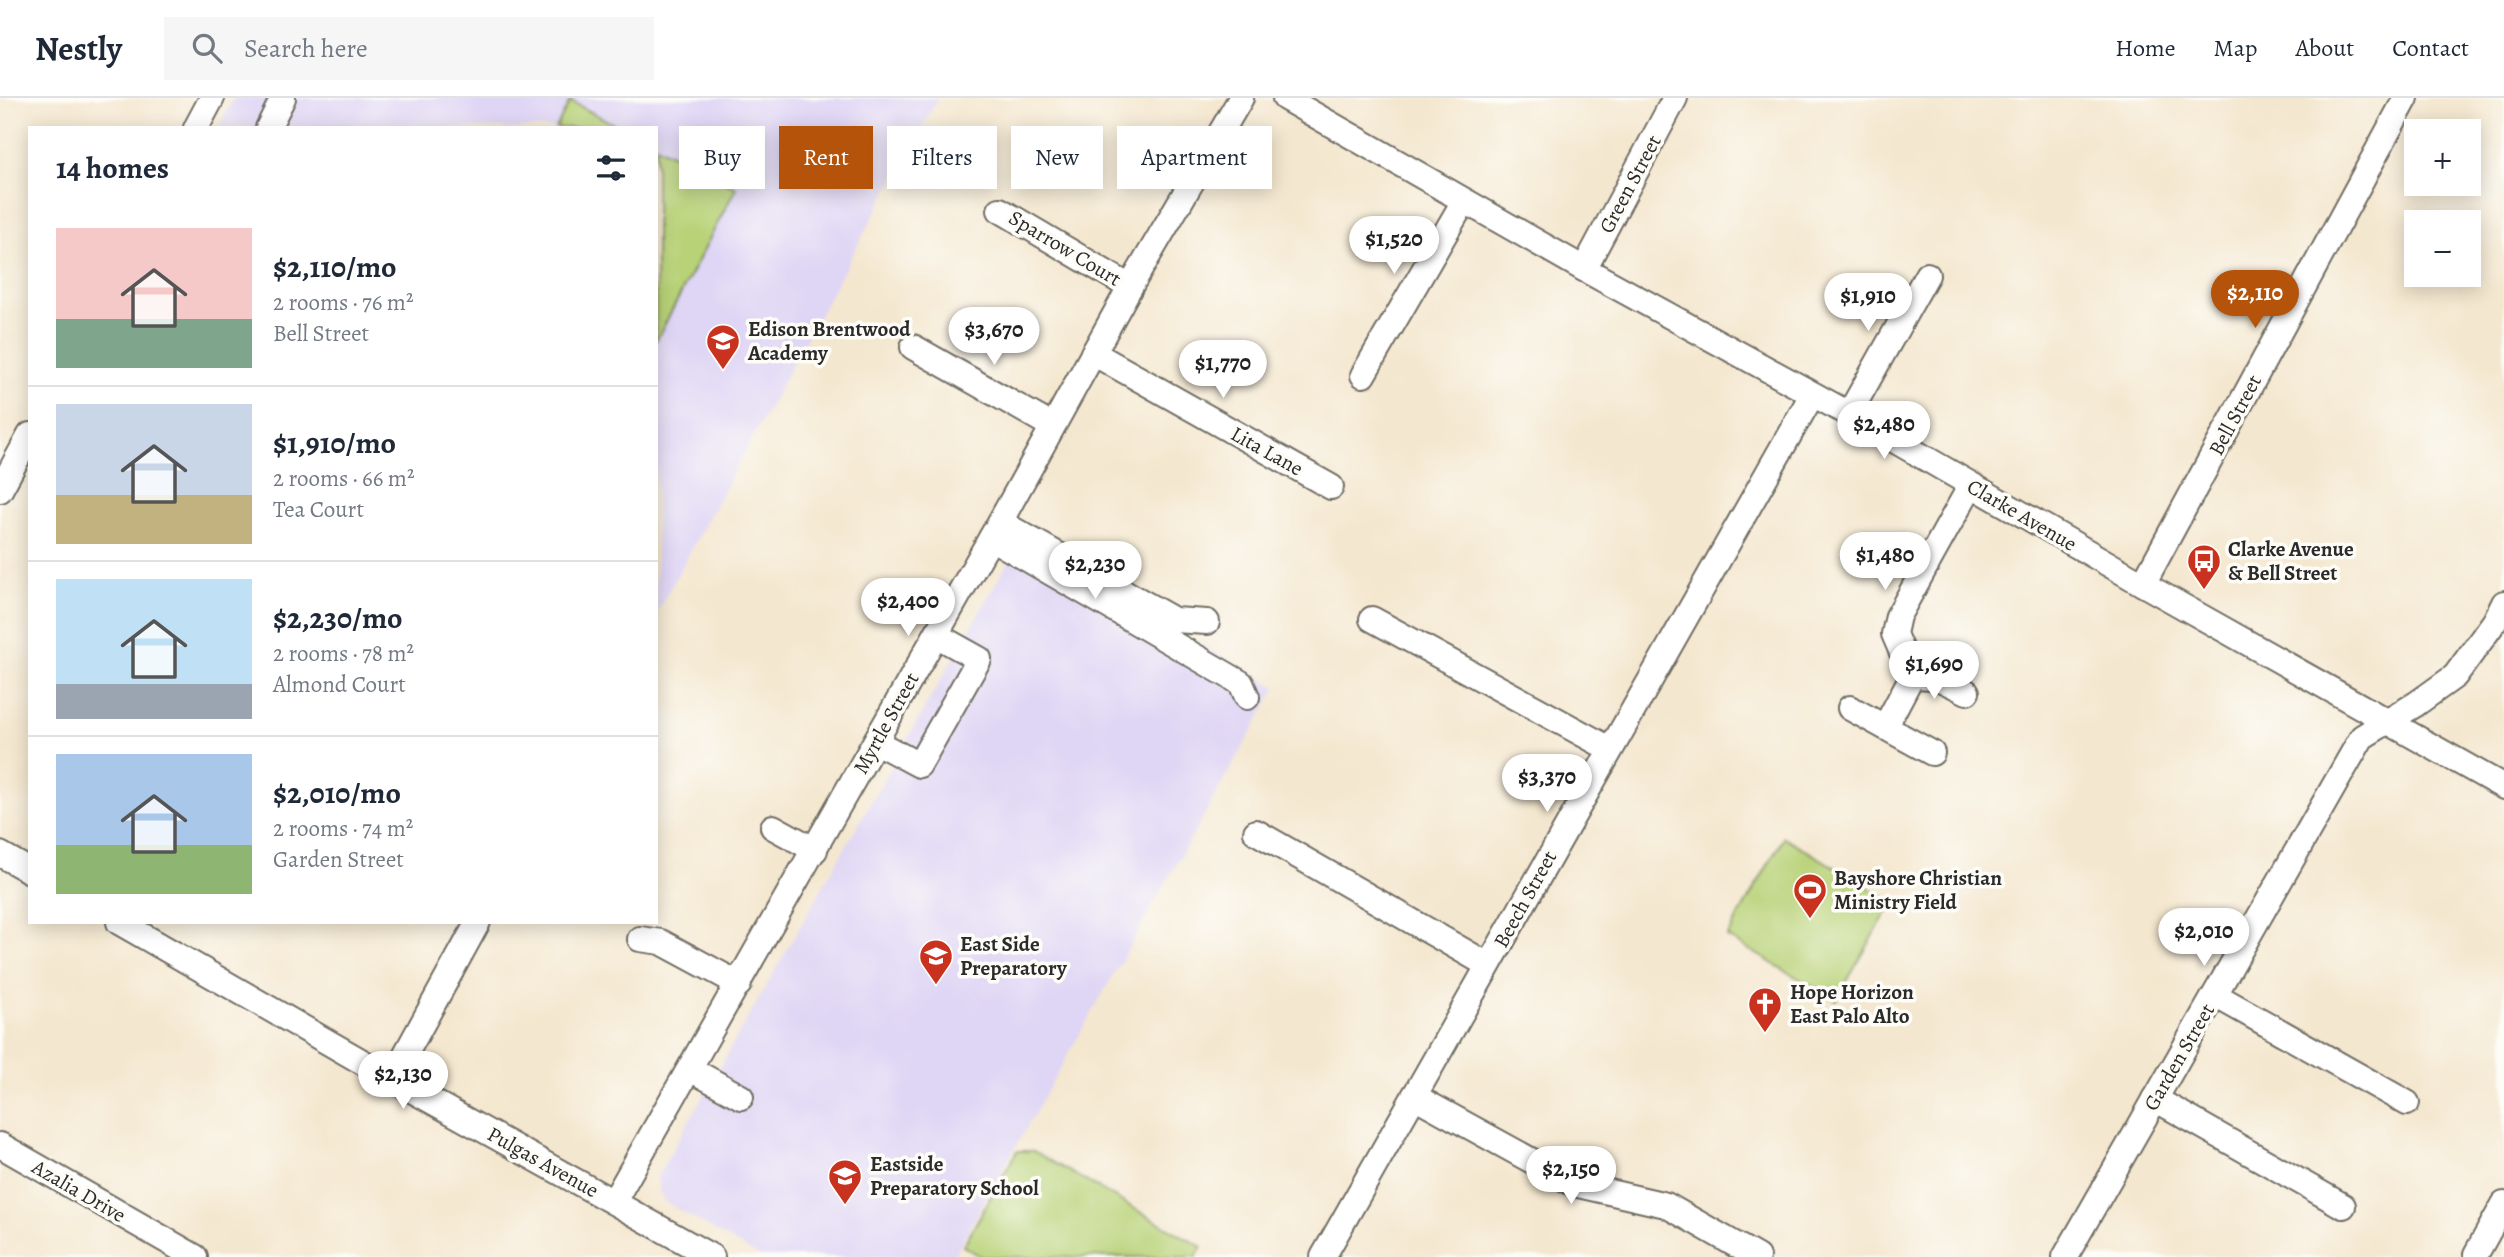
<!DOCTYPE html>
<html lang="en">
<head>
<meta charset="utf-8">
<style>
	:root { --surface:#fff; --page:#f6f6f7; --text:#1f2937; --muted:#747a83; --line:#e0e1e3; --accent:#b45309 }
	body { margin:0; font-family:Alegreya,serif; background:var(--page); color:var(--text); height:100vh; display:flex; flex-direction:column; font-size:26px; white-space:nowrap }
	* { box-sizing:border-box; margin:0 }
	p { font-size:23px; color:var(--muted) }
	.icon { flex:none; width:38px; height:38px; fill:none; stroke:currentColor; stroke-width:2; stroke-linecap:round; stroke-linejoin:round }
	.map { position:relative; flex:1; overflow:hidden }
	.side { position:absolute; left:28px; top:28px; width:630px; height:798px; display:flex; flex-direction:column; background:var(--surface); border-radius:0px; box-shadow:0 4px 18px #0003 }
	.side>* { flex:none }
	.guide { position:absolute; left:679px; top:28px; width:665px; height:63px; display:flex; gap:14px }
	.fabs { position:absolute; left:2404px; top:21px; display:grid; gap:14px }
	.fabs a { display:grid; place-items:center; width:77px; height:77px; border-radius:0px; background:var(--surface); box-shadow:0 4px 18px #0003; font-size:35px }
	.price { position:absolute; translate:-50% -60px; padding:0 16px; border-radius:24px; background:#fff; color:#222; font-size:23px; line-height:46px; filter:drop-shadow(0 2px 4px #0008) }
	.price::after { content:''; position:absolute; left:50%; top:42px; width:21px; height:16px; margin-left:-10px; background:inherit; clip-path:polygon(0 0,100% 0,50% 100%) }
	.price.on { background:var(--accent); color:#fff }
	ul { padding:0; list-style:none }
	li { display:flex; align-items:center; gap:21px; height:175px; padding:0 28px }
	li+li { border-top:2px solid var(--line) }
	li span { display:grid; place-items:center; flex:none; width:196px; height:140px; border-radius:0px; color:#555 }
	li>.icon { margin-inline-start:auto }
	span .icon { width:84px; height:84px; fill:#fffc; stroke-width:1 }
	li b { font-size:30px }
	h2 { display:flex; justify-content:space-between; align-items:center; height:84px; padding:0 28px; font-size:30px }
	.chip { padding:0 24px; border-radius:0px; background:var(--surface); box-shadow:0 4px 18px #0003; font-size:24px; line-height:63px }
	.chip.on { background:var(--accent); color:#fff }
	header { display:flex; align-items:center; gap:42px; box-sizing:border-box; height:98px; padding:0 35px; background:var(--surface); border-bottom:2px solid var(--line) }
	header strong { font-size:33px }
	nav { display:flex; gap:38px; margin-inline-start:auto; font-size:24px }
	.search { width:490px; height:63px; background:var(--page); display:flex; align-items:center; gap:18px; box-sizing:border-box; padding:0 24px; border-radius:0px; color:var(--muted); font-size:26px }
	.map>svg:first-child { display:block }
	.built { fill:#dfd5f5 }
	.green { fill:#b8d277; stroke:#727e51; stroke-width:2 }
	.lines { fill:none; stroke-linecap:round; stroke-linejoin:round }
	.minor-casing { stroke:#716d64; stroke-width:28 }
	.minor { stroke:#fff; stroke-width:24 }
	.labels { text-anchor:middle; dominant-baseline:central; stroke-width:7; stroke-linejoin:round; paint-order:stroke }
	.street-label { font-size:21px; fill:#2b2b2b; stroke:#fdfcf7 }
	.poi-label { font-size:21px; font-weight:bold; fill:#2b2b2b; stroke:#fdfcf7; text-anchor:start }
</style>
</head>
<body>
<header>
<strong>Nestly</strong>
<div class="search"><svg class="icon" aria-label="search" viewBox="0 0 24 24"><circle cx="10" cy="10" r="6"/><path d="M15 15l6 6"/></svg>Search here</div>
<nav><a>Home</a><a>Map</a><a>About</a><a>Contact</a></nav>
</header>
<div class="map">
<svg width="2504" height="1159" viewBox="0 0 2504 1159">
	<rect width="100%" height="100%" fill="#fdfcf7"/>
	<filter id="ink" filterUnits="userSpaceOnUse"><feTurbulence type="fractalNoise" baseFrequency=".0143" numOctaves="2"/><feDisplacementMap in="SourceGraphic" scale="14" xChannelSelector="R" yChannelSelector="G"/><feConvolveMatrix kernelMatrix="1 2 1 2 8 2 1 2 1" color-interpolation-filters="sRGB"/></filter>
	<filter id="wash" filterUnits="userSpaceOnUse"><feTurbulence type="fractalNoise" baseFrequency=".00686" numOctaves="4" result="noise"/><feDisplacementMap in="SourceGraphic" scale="28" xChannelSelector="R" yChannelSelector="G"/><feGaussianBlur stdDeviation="1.57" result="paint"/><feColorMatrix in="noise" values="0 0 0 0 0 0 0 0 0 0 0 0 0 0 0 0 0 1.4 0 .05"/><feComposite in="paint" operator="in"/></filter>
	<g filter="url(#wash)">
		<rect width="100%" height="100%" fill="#f4e7cf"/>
		<g class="built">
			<path d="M234,0h704l-282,516v-486h-438z"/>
			<path d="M1019,445l258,144 -324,570h-193l-95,-55 -6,-11 -2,-14z"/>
		</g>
		<g class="green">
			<path d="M570,3l51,27h-65z"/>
			<path d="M656,48l80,42 -80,153z"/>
			<path d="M1784,739l109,65 -57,98 -109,-63z"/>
			<path d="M1017,1053h16l169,96 -6,10h-214l-19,-11z"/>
		</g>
	</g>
	<g filter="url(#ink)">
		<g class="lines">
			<g class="minor-casing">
				<g id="minor">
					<path d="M1285,0l299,171 265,145 294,170 361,203"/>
					<path d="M196,30l16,-30"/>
					<path d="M268,30l15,-30"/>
					<path d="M1000,112l130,77"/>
					<path d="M1584,171l91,-171"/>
					<path d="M913,249l139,79"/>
					<path d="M1093,255l238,134"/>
					<path d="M1363,277l101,-174"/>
					<path d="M1849,316l78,-139"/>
					<path d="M0,392l30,-55"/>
					<path d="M1000,424l174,98 33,2"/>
					<path d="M991,440l250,145 6,14"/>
					<path d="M2143,486l263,-486"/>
					<path d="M1372,521l238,130"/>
					<path d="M1912,578l24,1 31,15"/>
					<path d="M1850,610l82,45"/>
					<path d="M1885,629l27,-51 -18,-42 4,-18 73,-131"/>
					<path d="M876,644l43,23 60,-106 -43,-24"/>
					<path d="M773,729l42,23"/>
					<path d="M1256,734l232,133"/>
					<path d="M0,756l30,17"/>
					<path d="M119,824l273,157 320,178"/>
					<path d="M640,841l21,3 78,42"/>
					<path d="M2215,897l192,108"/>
					<path d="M690,971l51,28"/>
					<path d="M392,981l86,-157"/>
					<path d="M1414,998l160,88 92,21 91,52"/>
					<path d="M2155,1001l188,107"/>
					<path d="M0,1047l195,112"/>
					<path d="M614,1103l386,-679 130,-235 111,-189"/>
					<path d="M2476,1156l28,-50"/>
					<path d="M1323,1159l489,-862"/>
					<path d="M2065,1159l297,-520 54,-33 39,-28 40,-55 9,-18"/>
				</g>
			</g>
			<use href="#minor" class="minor"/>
		</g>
	</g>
	<defs>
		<g id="school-pin" transform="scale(1.75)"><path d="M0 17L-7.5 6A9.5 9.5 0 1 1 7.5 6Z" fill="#c8321e" stroke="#fdfcf7"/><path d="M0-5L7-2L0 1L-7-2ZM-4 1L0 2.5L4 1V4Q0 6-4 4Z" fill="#fff"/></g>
		<g id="bus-pin" transform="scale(1.75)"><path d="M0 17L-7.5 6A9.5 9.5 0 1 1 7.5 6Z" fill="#c8321e" stroke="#fdfcf7"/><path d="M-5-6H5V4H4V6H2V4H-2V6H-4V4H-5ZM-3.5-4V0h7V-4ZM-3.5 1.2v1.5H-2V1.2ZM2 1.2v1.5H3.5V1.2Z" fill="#fff"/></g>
		<g id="stadium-pin" transform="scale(1.75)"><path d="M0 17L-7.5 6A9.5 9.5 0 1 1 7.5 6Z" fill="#c8321e" stroke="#fdfcf7"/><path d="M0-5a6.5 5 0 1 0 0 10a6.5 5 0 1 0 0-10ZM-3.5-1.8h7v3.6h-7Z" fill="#fff"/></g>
		<g id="church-pin" transform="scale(1.75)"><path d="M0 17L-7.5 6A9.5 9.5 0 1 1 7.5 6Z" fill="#c8321e" stroke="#fdfcf7"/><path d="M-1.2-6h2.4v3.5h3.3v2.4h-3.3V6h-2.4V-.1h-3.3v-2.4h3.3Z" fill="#fff"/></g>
	</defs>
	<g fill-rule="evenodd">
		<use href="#school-pin" x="723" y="243"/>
		<use href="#bus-pin" x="2204" y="463"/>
		<use href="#stadium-pin" x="1810" y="792"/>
		<use href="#school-pin" x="936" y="858"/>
		<use href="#church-pin" x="1765" y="906"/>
		<use href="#school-pin" x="845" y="1078"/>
	</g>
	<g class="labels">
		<g class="street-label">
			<text transform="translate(1630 86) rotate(-62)">Green Street</text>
			<text transform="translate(1065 150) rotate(31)">Sparrow Court</text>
			<text transform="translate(2235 317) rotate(-62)">Bell Street</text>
			<text transform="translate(1267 353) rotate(29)">Lita Lane</text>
			<text transform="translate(2022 417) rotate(30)">Clarke Avenue</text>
			<text transform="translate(886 625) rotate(-61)">Myrtle Street</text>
			<text transform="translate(1525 801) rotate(-61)">Beech Street</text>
			<text transform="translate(2179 959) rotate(-60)">Garden Street</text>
			<text transform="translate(543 1064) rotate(29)">Pulgas Avenue</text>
			<text transform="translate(79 1093) rotate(30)">Azalia Drive</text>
		</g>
		<g class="poi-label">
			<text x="748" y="231">Edison Brentwood<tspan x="748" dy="24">Academy</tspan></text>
			<text x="2228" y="451">Clarke Avenue<tspan x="2228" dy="24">&amp; Bell Street</tspan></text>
			<text x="1834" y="780">Bayshore Christian<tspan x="1834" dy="24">Ministry Field</tspan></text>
			<text x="960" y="846">East Side<tspan x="960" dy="24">Preparatory</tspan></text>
			<text x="1790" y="894">Hope Horizon<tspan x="1790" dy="24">East Palo Alto</tspan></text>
			<text x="870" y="1066">Eastside<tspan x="870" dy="24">Preparatory School</tspan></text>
		</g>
	</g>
</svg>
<div class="fabs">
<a>+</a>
<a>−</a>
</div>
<b class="price" style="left:1394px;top:178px">$1,520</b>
<b class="price on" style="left:2255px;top:232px">$2,110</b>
<b class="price" style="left:1868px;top:235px">$1,910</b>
<b class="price" style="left:994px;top:269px">$3,670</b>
<b class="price" style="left:1223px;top:302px">$1,770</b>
<b class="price" style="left:1884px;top:363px">$2,480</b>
<b class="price" style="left:1885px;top:494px">$1,480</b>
<b class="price" style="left:1095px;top:503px">$2,230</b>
<b class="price" style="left:908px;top:540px">$2,400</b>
<b class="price" style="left:1934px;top:603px">$1,690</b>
<b class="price" style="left:1547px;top:716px">$3,370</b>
<b class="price" style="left:2204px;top:870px">$2,010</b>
<b class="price" style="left:403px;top:1013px">$2,130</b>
<b class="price" style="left:1571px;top:1108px">$2,150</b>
<div class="guide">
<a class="chip">Buy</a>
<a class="chip on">Rent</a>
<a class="chip">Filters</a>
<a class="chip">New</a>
<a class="chip">Apartment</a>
</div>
<section class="side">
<h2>14 homes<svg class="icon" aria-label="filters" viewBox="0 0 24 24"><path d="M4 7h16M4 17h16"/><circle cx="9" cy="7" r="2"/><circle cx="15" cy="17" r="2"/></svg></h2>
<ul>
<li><span style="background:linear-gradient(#f6c9c9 65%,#7fa58c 0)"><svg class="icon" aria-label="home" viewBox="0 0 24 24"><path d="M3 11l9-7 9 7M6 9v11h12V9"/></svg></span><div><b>$2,110/mo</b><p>2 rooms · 76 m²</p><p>Bell Street</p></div></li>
<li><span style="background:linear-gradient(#c9d6e8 65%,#c2b280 0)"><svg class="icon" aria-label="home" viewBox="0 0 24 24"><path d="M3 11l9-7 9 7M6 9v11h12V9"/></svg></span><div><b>$1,910/mo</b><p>2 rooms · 66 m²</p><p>Tea Court</p></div></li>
<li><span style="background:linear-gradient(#bfe0f5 75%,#9aa5b1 0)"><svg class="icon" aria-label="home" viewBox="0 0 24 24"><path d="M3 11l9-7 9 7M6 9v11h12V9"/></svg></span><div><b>$2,230/mo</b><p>2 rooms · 78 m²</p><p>Almond Court</p></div></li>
<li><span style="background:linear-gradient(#a9c7e8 65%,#8fb573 0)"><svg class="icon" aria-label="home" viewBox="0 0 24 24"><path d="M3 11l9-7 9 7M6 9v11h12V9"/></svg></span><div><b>$2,010/mo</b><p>2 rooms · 74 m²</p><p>Garden Street</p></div></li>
</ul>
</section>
</div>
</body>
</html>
